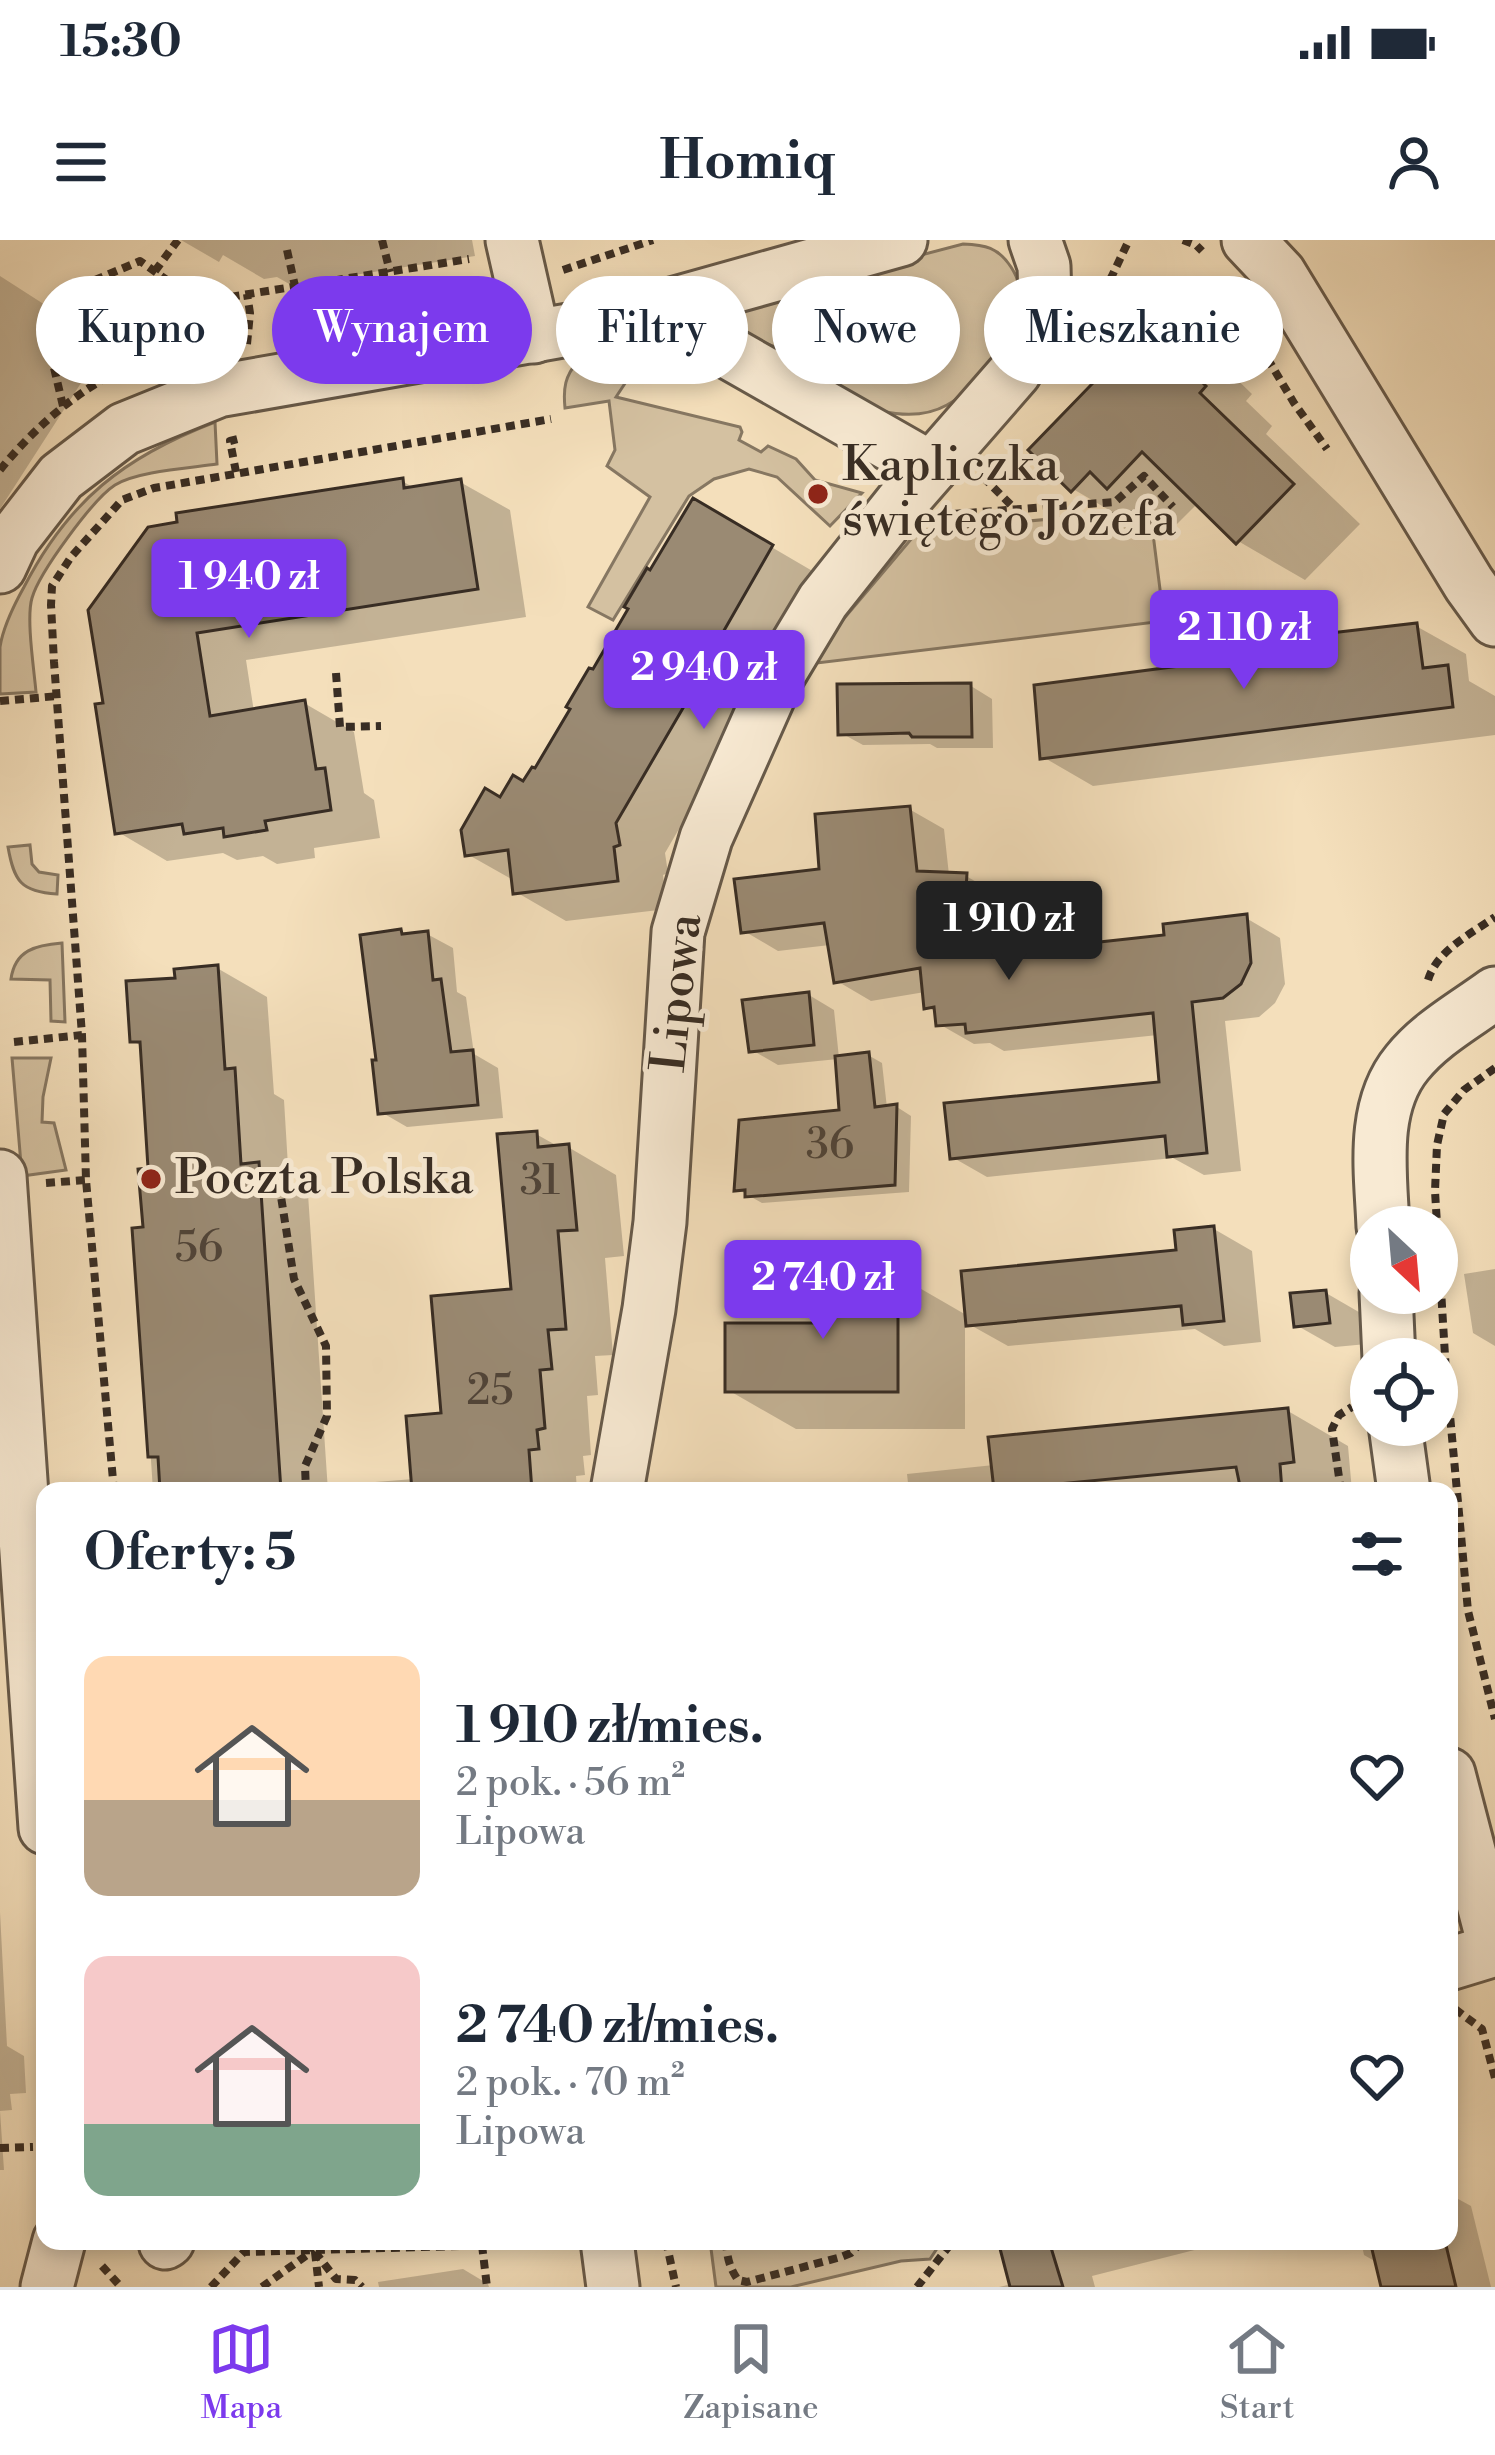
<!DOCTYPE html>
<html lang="pl">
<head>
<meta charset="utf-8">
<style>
	:root { --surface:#fff; --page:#f2f2f3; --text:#1f2937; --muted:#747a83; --line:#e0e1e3; --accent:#7c3aed }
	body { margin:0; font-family:"Libre Bodoni",serif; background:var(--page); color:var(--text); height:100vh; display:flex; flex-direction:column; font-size:45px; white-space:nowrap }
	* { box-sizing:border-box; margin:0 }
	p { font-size:39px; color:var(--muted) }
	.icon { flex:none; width:66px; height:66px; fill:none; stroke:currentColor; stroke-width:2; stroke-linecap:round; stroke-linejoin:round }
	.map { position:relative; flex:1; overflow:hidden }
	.panel { position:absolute; left:36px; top:1242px; width:1422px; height:768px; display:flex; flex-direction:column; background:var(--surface); border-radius:24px; box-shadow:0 6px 18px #0003 }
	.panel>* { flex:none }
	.hud { position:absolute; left:36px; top:36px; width:1425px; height:108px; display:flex; gap:24px }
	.needle { width:78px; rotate:154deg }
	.fabs { position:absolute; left:1350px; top:966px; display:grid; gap:24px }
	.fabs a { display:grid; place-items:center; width:108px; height:108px; border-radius:50%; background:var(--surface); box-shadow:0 6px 18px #0003; font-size:60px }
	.price { position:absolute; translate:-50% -102px; padding:0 27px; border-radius:12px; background:var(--accent); color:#fff; font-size:39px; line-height:78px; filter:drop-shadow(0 3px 6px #0008) }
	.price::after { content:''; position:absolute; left:50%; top:72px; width:36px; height:27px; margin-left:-18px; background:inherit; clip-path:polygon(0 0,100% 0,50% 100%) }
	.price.current { background:#222; color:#fff }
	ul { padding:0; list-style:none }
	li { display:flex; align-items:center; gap:36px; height:300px; padding:0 48px }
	li span { display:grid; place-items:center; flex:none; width:336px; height:240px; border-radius:24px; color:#555 }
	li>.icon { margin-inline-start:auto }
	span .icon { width:144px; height:144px; fill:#fffc; stroke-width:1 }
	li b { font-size:51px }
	h2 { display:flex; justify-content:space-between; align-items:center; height:144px; padding:0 48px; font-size:51px }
	.tag { padding:0 42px; border-radius:54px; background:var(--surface); box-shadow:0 6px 18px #0003; font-size:42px; line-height:108px }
	.tag.current { background:var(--accent); color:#fff }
	.status { display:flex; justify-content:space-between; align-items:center; height:84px; padding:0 60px; background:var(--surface); direction:ltr }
	.status svg { height:33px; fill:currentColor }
	header { display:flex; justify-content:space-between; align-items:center; height:156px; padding:0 48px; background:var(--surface); font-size:54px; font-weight:700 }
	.dock { display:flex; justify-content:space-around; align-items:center; height:168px; border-top:3px solid var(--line); background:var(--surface); font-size:33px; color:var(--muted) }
	.dock a { display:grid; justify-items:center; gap:6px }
	.dock .current { color:var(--accent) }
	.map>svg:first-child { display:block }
	.green { fill:#d4c1a1; stroke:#867762; stroke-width:3 }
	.shadow { fill:#0003 }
	.building { fill:#9a8a73; stroke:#382d24; stroke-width:3 }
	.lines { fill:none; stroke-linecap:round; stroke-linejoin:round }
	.minor-casing { stroke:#675a4a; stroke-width:57 }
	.path { stroke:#382d24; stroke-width:8; stroke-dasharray:9 6; stroke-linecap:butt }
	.minor { stroke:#f8ead3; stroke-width:51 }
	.poi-dot { fill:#8f2418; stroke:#f8ead3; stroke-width:4.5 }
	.labels { text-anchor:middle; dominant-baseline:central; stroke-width:10; stroke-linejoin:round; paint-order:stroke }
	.number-label { font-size:42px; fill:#504438 }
	.poi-label { font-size:48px; fill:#382d24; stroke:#f8ead3; text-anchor:start }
	.street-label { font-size:48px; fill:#382d24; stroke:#f8ead3 }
</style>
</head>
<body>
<div class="status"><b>15:30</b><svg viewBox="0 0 49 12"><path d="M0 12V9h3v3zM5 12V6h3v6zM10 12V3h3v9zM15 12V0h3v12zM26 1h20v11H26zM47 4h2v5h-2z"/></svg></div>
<header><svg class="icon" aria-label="menu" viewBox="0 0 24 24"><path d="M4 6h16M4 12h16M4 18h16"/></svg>Homiq<svg class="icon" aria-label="person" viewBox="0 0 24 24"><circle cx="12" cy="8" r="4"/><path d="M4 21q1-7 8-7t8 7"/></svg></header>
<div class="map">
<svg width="1495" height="2047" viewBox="0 0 1495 2047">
	<rect width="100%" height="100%" fill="#f4dfbb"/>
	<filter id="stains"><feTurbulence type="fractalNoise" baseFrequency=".00167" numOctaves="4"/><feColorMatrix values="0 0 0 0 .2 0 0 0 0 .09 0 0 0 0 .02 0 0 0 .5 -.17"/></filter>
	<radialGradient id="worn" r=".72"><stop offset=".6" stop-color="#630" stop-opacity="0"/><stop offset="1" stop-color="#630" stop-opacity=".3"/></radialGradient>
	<g class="green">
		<path d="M963,4c22,1 35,3 48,23 32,48 -21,114 -64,138 -20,11 -44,11 -65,6l-109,-65 -52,-19 -2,-11 168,-52z"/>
		<path d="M613,117l28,2 -25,38 124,30 2,5 -3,8 22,12 7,-6 28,13 19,21 47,13 -32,33 -53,-49 -28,-8 -35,10 -25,17 -76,124 -25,-13 62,-110 -43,-31 8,-16 -6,-49 -44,7c-2,-20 0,-32 13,-47z"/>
		<path d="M215,182l2,42c-26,4 -80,7 -102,21 -22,14 -76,88 -83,113 -6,20 2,71 4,94l-36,2c0,-15 0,-32 0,-47 3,-20 14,-42 24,-60 45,-87 100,-130 191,-165z"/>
		<path d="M1150,270l14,111 -347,42 13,-28 88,-104z"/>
		<path d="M30,605l2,19 7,8 19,3 -1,19c-36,-2 -43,-13 -49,-47z"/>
		<path d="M62,703l3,79 -14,-1 -1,-41 -39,-1c4,-29 25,-34 51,-36z"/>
		<path d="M12,818h39l-8,39 -1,25 12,1 12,47 -44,6z"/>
		<path d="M710,2001h232l-12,18 -29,2 -110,26h-75z"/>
	</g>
	<g class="shadow">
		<path d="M181,0h291l3,16 -184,29 -14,-8 -13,2 -41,-24 -4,7z"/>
		<path d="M0,36l67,43 -13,20 7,32 20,12 -81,126z"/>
		<path d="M1154,85l67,39 31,30 -6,7 26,25 -6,8 94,90 -55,56 -67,-39 -40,-38 -22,22 -21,-12 -15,15 -67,-39z"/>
		<path d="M402,241l14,8 44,-7 50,28 16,107 -280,43 8,52 50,-9 50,29 10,61 10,7 6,38 -66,10 1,10 -38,6 -14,-8 -26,4 -14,-7 -56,8 -49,-29 -11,-126 -16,-96z"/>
		<path d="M694,262l127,74 -48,91 -108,186 3,20 -5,2 4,34 -101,12 -50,-29 -1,-11 -48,-27 34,-54 23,-16 12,-12z"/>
		<path d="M1416,386l50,28 3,27 26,15v39l-402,51 -50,-29 137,-88z"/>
		<path d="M971,446l21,13 1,49h-56l-7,-4 -67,1 -22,-12z"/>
		<path d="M909,569l35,20 5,46 17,1 35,20 -4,60 171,-18 78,-20 34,20 5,46 -10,19 -16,14 -34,4 16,150 -37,4 -31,-17 -186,19 -35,-20 210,-73 -4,-49 -154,16 -14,-8 -16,1 -35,-20 -1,-11 -11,-6 -2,-15 -54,9 -34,-20 -7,-36 -52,6 -34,-20z"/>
		<path d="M400,692l7,4 20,-2 26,14 4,44 9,5 8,57 24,14 5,50 -96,9 -26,-15 -2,-49z"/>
		<path d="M217,728l50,29 7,97 10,6 5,83 19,11 20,297h-175l-17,-261h10l6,-59 -9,-124 -10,-6 45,-60z"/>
		<path d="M809,755l25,15 5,48 29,-3 14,8 5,45 10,-1 14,9 -2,76 -147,11 -25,-14 105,-76 -4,-54 -60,6 -26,-15z"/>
		<path d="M536,894l25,14 7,-1 48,28 8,81 -19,2 8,97 -18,1 3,39 -11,1 4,59 -8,1 2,19 -9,1 1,15h-227l-1,-7 65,-5 30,-64 70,-123z"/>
		<path d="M1214,989l38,22 9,91 -37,4 -29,-17 -187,17 -43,-24v107h-169l-68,-39 169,-115 71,41 211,-63z"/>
		<path d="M1495,1029v77l-22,-13 -9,-59z"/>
		<path d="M1326,1053l38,22 3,29 -32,3 -39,-22z"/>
		<path d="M1288,1171l60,35 4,45h-454l-1,-7 11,-1 -1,-9 87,-9z"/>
		<path d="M0,1672l7,134 17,10 2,37 -16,1 2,16 -12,1 4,59h-4z"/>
		<path d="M1449,1954l22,12 20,81h-107l-6,-24 -14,-8 -3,-14h88z"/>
		<path d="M1001,2001h229l-138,35 3,11h-96l13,-3z"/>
		<path d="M463,2029l25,15 1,3h-110l-1,-5z"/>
	</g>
	<g class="building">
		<path d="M1153,81l34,32 -7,8 26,25 -6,7 94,91 -58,60 -94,-92 -35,37 -17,-17 -19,20 -43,-42z"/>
		<path d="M403,238l1,10 57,-9 17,110 -281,44 13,83 95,-16 11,69 9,-1 6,42 -66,11 2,9 -43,7 -1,-9 -39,6 -2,-10 -67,10 -20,-130 8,-1 -15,-93 60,-83 29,-5 -1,-9z"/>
		<path d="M693,258l80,47 -51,89 3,2 -109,187 4,22 -6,2 4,34 -105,13 -5,-44 -43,6 -4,-26 24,-42 15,9 13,-22 10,6 9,-14 3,1 35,-59 -4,-2 23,-39 4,1 35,-60 -4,-2 23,-39 3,2z"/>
		<path d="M1417,383l6,45 25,-3 5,42 -413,52 -6,-74 145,-19 14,-17z"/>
		<path d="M971,443l1,54h-60l-3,-4 -71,2 -1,-51z"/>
		<path d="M910,566l7,65 50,2 -5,84 202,-22 -1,-11 84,-10 4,49 -10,21 -18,14 -31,4 15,151 -40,4 -2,-21 -215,23 -6,-56 215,-21 -6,-69 -187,20 -1,-9 -29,2 -2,-19 -10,2 -4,-41 -86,15 -10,-60 -83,10 -7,-54 85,-10 -4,-55z"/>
		<path d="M401,689l1,5 26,-3 5,49 8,-1 10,73 22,-2 5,55 -100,9 -6,-54h4l-16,-125z"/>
		<path d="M218,725l7,104 10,-1 6,96 18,-2 22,329h-121l-2,-34h-10l-16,-229 11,-1 -5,-58 10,-1 -8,-126h-10l-4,-61 49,-3 -1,-9z"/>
		<path d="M809,752l5,53 -65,7 -7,-52z"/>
		<path d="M869,812l6,55 22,-3 -2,81 -150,12v-7l-11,1 5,-71 100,-10 -4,-54z"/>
		<path d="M537,891l1,16 31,-3 8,86 -19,1 8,98 -18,1 4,39 -12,1 5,58 -8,2 2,19 -10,1 3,41h-120l-6,-75 35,-3 -10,-117 80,-7 -14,-155z"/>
		<path d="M1214,986l10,95 -41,4 -2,-19 -215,20 -5,-55 215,-21 -2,-20z"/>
		<path d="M898,1032v120h-173v-69h92v-50z"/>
		<path d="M1326,1050l4,33 -36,4 -4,-34z"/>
		<path d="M1288,1168l6,54 -14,2 2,27h-41l-5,-24 -242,23 -6,-53z"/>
		<path d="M998,2001h51l14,46h-53z"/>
		<path d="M1370,2001h75l11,46h-75z"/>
	</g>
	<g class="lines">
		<g class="minor-casing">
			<g id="minor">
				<path d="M512,0l22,97"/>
				<path d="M1248,0l32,34 189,310 26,36"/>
				<path d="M681,63l17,32 233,133"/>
				<path d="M0,327l13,-28 48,-62 63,-48 94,-38 379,-66 304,-85"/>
				<path d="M0,936l45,652"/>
				<path d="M1383,987c-2,-53 -13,-119 24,-164 23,-29 58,-48 88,-70"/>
				<path d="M1386,1053l3,66"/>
				<path d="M1395,1185l9,66"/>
				<path d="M617,1251l32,-182 11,-87 18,-290 28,-94 72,-162 45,-75 77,-97 115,-132 22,-39 8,-33 -1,-34 -9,-26"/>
				<path d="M1449,1534l46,176"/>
				<path d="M1449,1724l46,-14"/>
				<path d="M607,2001l6,46"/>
				<path d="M165,2003l3,-2"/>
				<path d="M47,2047l12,-46"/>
			</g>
		</g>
		<g class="path">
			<path d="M382,0l8,32"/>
			<path d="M1183,0l13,5 6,6"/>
			<path d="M287,10l8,36"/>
			<path d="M563,30l90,-30"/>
			<path d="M155,31l23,-31"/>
			<path d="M1229,54l65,109 33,46"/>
			<path d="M1094,65l17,-27 18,-38"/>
			<path d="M47,98l48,-58 45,-19 58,41"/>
			<path d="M247,104l3,-31 -3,-19"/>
			<path d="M63,166l-16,-68 72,-12 44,26"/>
			<path d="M0,230c30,-37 65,-69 107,-93 21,-12 51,-16 69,-33 10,-10 16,-29 22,-42l271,-43"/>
			<path d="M236,232l-6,-31 8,-2"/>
			<path d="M983,237l32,32"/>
			<path d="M953,274l162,-12 29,-26 29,31"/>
			<path d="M336,433l4,54 41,-1"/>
			<path d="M0,461l58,-5"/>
			<path d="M1428,740c9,-30 43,-46 67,-63"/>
			<path d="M14,802l68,-7"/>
			<path d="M1495,828l-31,22 -20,24 -7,31 -2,46 11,181 22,239 27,108"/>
			<path d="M46,943l40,-3"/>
			<path d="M279,944l15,95 32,67 1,70 -22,50 1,25"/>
			<path d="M114,1251l-28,-311 -4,-145 -28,-373 -3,-57 1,-19 19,-29 51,-57 32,-12 397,-69"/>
			<path d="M1341,1251l-9,-62 7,-14 13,-8"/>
			<path d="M1455,1769l27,20 13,49"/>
			<path d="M0,1908l33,-1"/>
			<path d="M666,2001l10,46"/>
			<path d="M726,2001c1,16 3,26 12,39l9,2 94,-25 10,-4 12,-12"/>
			<path d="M482,2005l5,42"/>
			<path d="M315,2012l21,27 19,1 7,7"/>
			<path d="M315,2012l4,35"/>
			<path d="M102,2026l19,21"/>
			<path d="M211,2047l33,-35 322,-9"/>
			<path d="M262,2047l52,-37"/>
			<path d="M917,2047l36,-46"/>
		</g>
		<use href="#minor" class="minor"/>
	</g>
	<g class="poi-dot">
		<circle cx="818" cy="254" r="12"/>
		<circle cx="151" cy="939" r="12"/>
	</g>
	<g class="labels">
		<g class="number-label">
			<text x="830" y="905">36</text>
			<text x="540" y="941">31</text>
			<text x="199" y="1008">56</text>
			<text x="490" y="1151">25</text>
		</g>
		<g class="poi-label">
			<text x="842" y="226">Kapliczka<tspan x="842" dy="55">świętego Józefa</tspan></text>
			<text x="175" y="939">Poczta Polska</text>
		</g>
		<g class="street-label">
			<text transform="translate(678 753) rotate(-84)">Lipowa</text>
		</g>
	</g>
	<rect width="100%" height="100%" filter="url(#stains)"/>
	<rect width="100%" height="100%" fill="url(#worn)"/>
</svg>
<div class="fabs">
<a><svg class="needle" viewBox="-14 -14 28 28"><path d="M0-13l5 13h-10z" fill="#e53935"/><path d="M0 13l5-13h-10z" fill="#747a83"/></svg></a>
<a><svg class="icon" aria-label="locate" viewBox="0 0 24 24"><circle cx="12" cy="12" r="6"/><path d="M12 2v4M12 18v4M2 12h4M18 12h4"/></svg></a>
</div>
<b class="price" style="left:249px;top:401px">1 940 zł</b>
<b class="price" style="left:1244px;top:452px">2 110 zł</b>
<b class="price" style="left:704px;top:492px">2 940 zł</b>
<b class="price current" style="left:1009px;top:743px">1 910 zł</b>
<b class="price" style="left:823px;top:1102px">2 740 zł</b>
<div class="hud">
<a class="tag">Kupno</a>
<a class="tag current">Wynajem</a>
<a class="tag">Filtry</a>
<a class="tag">Nowe</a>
<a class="tag">Mieszkanie</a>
</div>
<section class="panel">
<h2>Oferty: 5<svg class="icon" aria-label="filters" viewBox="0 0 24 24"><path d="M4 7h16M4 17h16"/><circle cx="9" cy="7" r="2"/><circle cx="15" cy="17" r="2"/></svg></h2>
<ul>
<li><span style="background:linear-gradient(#ffd9b3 60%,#b9a48a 0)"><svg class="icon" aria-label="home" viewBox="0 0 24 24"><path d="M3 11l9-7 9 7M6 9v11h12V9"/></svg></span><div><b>1 910 zł/mies.</b><p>2 pok. · 56 m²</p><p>Lipowa</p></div><svg class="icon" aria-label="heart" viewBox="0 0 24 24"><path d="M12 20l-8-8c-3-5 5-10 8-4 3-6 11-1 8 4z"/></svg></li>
<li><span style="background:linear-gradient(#f6c9c9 70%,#7fa58c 0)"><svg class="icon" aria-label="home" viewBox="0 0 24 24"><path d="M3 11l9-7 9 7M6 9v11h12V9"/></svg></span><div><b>2 740 zł/mies.</b><p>2 pok. · 70 m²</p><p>Lipowa</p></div><svg class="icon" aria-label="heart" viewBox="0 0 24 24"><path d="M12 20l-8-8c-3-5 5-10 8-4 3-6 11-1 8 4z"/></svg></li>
</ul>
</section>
</div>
<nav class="dock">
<a class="current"><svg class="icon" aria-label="map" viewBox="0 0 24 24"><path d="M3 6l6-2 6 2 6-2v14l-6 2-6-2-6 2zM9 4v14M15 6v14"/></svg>Mapa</a>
<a><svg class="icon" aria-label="saved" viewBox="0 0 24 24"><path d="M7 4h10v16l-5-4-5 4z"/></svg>Zapisane</a>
<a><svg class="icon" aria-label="home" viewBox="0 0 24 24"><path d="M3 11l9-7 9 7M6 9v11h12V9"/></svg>Start</a>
</nav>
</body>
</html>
